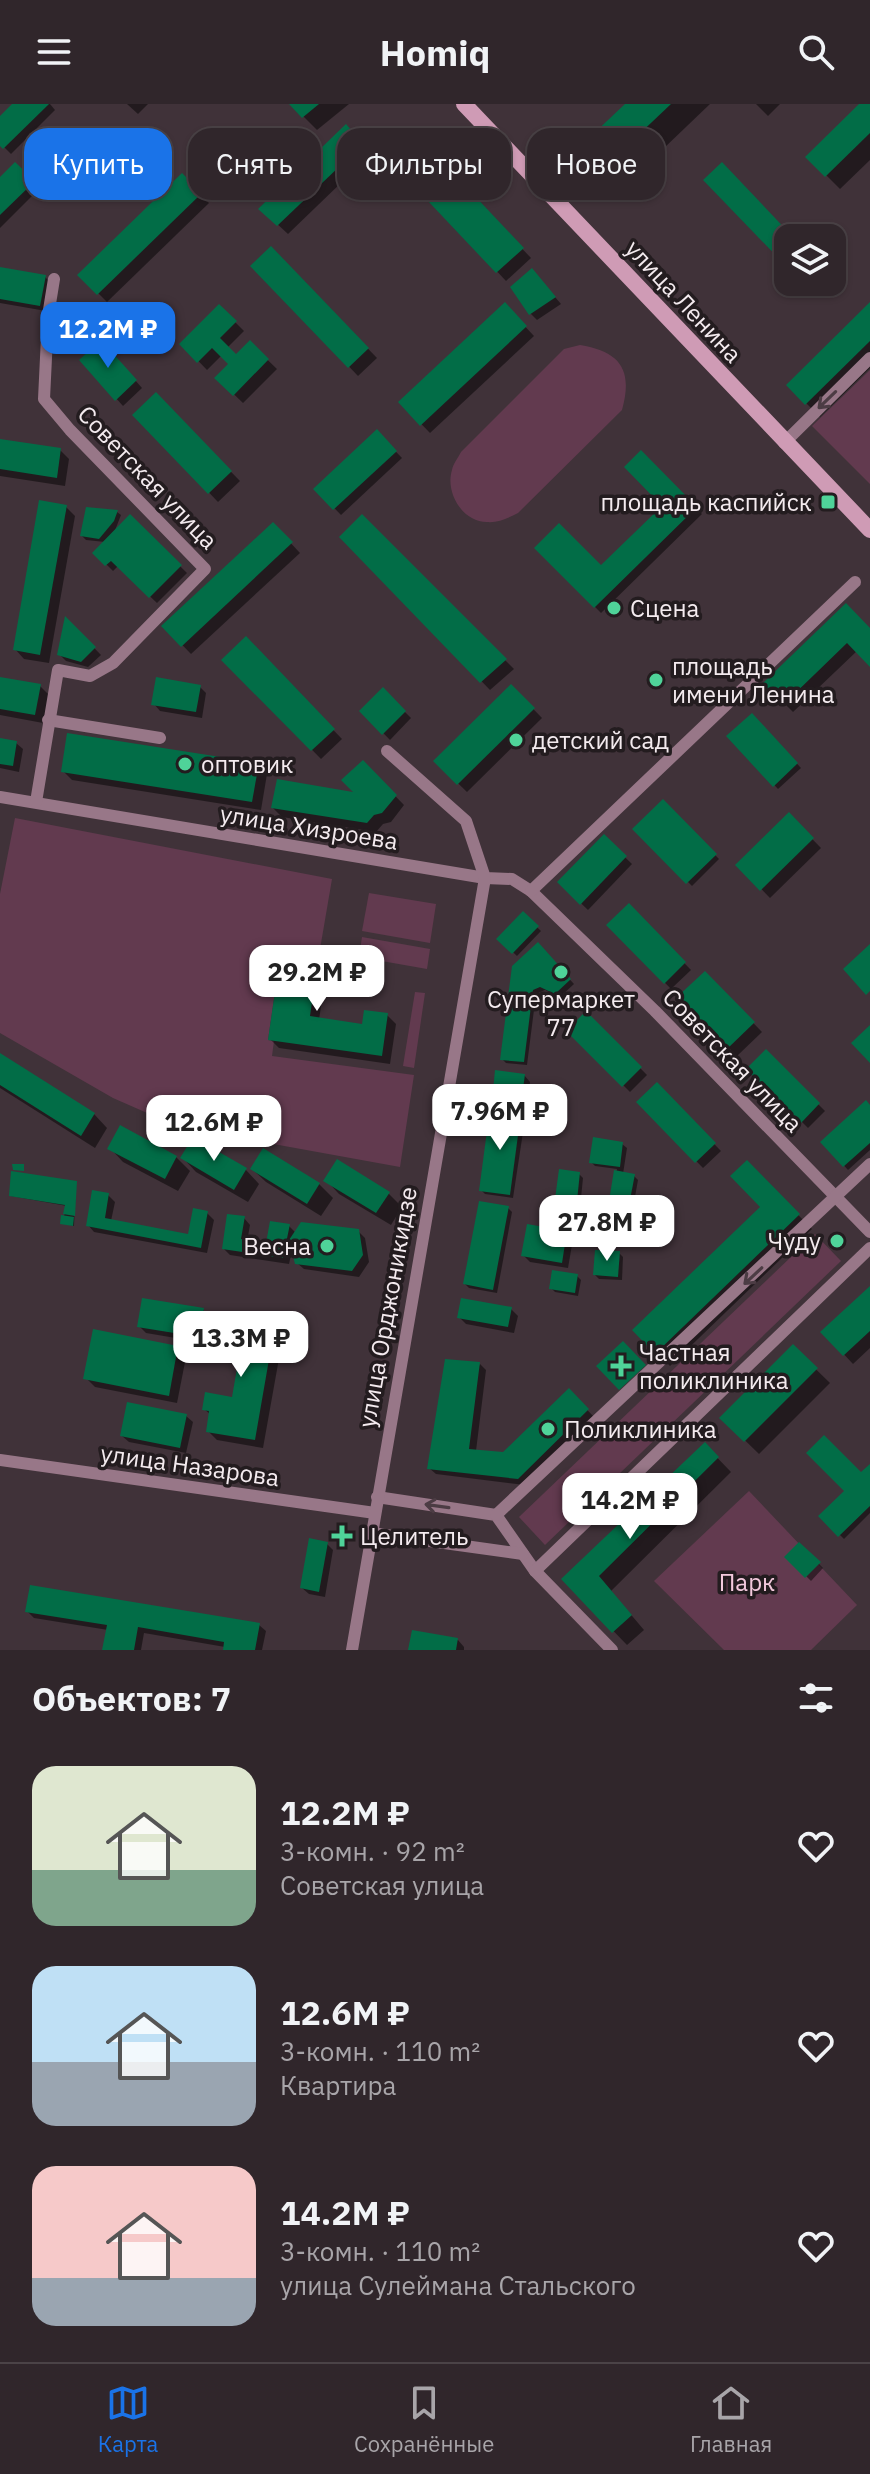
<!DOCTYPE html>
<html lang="ru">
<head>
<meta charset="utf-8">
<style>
	:root { --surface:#30262b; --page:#382e33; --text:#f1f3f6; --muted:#a8a5a9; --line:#4b4347; --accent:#1a73e8 }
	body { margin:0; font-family:"IBM Plex Sans",sans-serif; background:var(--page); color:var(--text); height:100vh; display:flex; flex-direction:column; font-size:30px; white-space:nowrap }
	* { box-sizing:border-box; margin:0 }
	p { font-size:26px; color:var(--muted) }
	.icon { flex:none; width:44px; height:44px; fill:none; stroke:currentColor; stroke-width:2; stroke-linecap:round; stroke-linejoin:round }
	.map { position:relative; height:1546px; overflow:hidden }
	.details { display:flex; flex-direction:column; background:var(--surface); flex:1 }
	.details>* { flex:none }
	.hud { position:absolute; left:24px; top:24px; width:822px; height:72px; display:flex; gap:16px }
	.tools { position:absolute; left:774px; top:120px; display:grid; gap:16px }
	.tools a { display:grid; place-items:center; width:72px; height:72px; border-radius:16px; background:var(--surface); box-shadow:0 2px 6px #0004,0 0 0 2px var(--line); font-size:40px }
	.price { position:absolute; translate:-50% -68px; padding:0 18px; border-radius:16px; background:#fff; color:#222; font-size:26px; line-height:52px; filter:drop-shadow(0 2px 4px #0008) }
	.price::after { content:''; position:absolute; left:50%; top:48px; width:24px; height:18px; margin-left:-12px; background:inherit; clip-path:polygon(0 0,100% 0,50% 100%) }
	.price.active { background:var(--accent); color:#fff }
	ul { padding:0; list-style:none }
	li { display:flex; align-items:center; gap:24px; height:200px; padding:0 32px }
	li span { display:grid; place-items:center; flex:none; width:224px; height:160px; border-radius:24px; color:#555 }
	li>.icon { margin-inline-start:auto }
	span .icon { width:96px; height:96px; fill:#fffc; stroke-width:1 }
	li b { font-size:34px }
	h2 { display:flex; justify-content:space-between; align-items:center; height:96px; padding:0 32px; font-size:34px }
	.pill { padding:0 28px; border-radius:24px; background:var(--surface); box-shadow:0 2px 6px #0004,0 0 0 2px var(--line); font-size:28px; line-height:72px }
	.pill.active { background:var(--accent); color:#fff }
	header { display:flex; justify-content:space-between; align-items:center; height:104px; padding:0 32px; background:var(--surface); font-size:36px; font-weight:800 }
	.tabs { display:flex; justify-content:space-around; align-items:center; height:112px; border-top:2px solid var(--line); background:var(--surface); font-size:22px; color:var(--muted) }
	.tabs a { display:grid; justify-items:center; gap:4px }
	.tabs .active { color:var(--accent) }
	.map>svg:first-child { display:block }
	.green { fill:#623a4f }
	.shadow { fill:#0007 }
	.building { fill:#026d47 }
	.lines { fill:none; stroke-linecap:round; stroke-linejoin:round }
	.street { stroke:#987788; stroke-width:12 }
	.secondary { stroke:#cf9bb5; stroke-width:16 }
	.oneway { stroke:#4c3c44 }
	.poi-dot { fill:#4fd399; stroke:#231c1f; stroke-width:3 }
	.labels { text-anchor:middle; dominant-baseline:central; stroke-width:7; stroke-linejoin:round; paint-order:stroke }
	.street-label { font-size:24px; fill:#f4ebef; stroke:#231c1f }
	.poi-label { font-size:24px; fill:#f4ebef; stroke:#231c1f; text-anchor:start }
	.park-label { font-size:24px; fill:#f3c9dd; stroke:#231c1f }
</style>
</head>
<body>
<header><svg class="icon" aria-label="menu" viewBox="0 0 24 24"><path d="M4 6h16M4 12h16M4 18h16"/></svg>Homiq<svg class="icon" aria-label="search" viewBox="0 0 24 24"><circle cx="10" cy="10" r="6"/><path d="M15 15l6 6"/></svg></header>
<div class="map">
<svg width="870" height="1546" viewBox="0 0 870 1546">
	<rect width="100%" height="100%" fill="#403239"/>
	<g class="green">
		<path d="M580,241c41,7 53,25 42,65l-104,103c-10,5 -20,10 -31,9 -25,0 -42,-30 -35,-52 1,-6 6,-12 9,-18l103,-103z"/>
		<path d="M870,266v114l-58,-58z"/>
		<path d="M15,714l317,61 -13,76 -38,-5 -13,90 6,1 -2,15 142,19 -14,92 -221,-40 -66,-29 -113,-65v-139z"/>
		<path d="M369,789l67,11 -6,39 -68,-12z"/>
		<path d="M362,833l68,12 -3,20 -68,-12z"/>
		<path d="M415,888l10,1 -11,75 -11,-2z"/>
		<path d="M815,1130l26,27 -296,284 -26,-28z"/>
		<path d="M749,1387l108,114 -46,45h-87l-70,-69z"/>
	</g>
	<g class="shadow">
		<path d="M15,0h35l5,6 -44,44 -11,-11v-24z"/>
		<path d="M127,0h21l-10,10z"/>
		<path d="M291,0h58l-32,26z"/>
		<path d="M627,0h83l-94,90 -41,-40z"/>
		<path d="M756,0h24l-12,12z"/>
		<path d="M862,0h8v56l-30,29 -32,-32z"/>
		<path d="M355,32l16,18 -83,80 -27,-25z"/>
		<path d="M421,38l110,116 -25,23 -110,-117z"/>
		<path d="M15,61l24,24 -39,39v-48z"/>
		<path d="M182,72l27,27 -102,99 -27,-27z"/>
		<path d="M271,144l106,110 -19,18 -105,-110z"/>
		<path d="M0,165l45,8 6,6 -5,28 -46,-8z"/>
		<path d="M538,173l23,27 -24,16 -7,-7z"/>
		<path d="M804,178h27l-13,13z"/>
		<path d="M505,201l29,31 -104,97 -30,-31z"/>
		<path d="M870,201v63l-50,49 -32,-32z"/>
		<path d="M219,202l25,25 -17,17 9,9 14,-14 27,26 -34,34 -26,-25 14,-14 -9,-9 -15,15 -25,-26z"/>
		<path d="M108,245l34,39 -19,18 -41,-46z"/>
		<path d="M156,291l84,86 -22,21 -83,-87z"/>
		<path d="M377,328l25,26 -61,57 -25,-26z"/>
		<path d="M0,337l60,9 9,9 -4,27 -65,-10z"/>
		<path d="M641,349l61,61 -101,99 -64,-65 64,20 64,-62z"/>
		<path d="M66,403l9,9 -26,147 -25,-4 -9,-10z"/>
		<path d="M88,405l29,3 4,3 -7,18 16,-16 57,56 -30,30 -39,-37 -5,5 -18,-18 10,-11 -19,-2 -4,-4z"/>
		<path d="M362,413l152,152 -24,21 -148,-153z"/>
		<path d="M273,420l27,29 -109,101 -27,-28z"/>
		<path d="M72,521l29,30 -13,12 -22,-6 -7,-7z"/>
		<path d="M870,527v33l-13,-13 -64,61 -28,-28z"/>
		<path d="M246,535l96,100 -21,20 -97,-99z"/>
		<path d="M0,575l40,7 9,9 -6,28 -43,-8z"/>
		<path d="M511,582l31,32 -75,74 -32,-31z"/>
		<path d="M200,583l6,6 -4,25 -42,-7 -6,-7z"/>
		<path d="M383,586l28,28 -21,22 -28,-29z"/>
		<path d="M752,611l49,53 -23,21 -49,-53z"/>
		<path d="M0,636l16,3 7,6 -4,23 -19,-4z"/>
		<path d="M363,659l41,42 -13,17 -8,2 -7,8 -94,-15 -9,-9 85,-13z"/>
		<path d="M258,661l9,9 -6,36 -189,-30 -9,-9z"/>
		<path d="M663,698l56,57 -27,27 -57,-57z"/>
		<path d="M789,711l32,33 -51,50 -32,-33z"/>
		<path d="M604,733l28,27 -44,46 -29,-28z"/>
		<path d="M629,802l62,64 -20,19 -62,-64z"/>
		<path d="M523,810l18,17 -24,25 -18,-17z"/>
		<path d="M538,841l36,39 -14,13 -15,-7 -9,4 -9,71 -21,-2 -4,-4z"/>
		<path d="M318,853l9,9 -8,54 45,6 23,-11 9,9 -6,40 -111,-16 -9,-9z"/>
		<path d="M705,869l57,59 -25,24 -57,-59z"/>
		<path d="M586,909l61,62 -17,17 -61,-61z"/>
		<path d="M766,948l59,59 -17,17 -59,-59z"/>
		<path d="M0,952l94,58 13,14 -12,20 -95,-60z"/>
		<path d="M524,971l6,7 -3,28 -27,-3 -6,-6z"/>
		<path d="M657,981l64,66 -18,17 -64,-66z"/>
		<path d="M870,1003v43l-22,20 -25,-28z"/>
		<path d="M520,1011l5,4 -12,79 -28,-4 -4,-4z"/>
		<path d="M622,1040l5,4 -4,26 11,2 4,4 -5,28 -18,-3 -4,-4 6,-32 -22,-3 -4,-4z"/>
		<path d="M110,1044l66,9 14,14 -12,20 -55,-29z"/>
		<path d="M264,1047l55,33 14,14 -12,18 -55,-34 -14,-13z"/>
		<path d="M183,1054l63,12 13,14 -11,18 -52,-30z"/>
		<path d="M747,1059l65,66 -142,137 -35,-36 128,-123z"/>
		<path d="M579,1070l4,4 -3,30 14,2 4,4 -3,20 -19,-3 -4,-4 3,-23 -14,-2 -4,-4z"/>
		<path d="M326,1076l63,14 13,13 -11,18 -52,-31z"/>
		<path d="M76,1079l-2,43 -12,-3 5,-17 -56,-10z"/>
		<path d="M108,1091l7,7 -4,19 79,15 17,-23 7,7 -7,33 -113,-21 -6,-7z"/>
		<path d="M508,1104l4,4 -15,81 -28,-5 -4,-4z"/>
		<path d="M244,1114l6,7 -3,17 21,3 21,-19 7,7 62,-2 7,7 4,24 -10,15 -55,-8 -7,-6 -4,-17 -4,18 -59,-9 -6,-6z"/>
		<path d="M566,1129l7,6 -5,29 -38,-6 -7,-7z"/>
		<path d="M619,1149l4,4 -1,23 -23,-1 -4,-4z"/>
		<path d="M577,1172l4,4 -3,16 -23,-4 -4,-4z"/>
		<path d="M870,1184v60l-17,16 -30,-32z"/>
		<path d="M511,1205l7,7 -4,17 -48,-9 -7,-7z"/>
		<path d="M203,1206l6,6 -4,27 -59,-10 -7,-7z"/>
		<path d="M274,1223l9,9 -20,112 -46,-8 -9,-9 3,-16 -7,-6 30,-10 6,-36 -15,-2 -9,-9z"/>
		<path d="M793,1243l37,36 -71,71 -37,-36z"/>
		<path d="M177,1244l9,9 -9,46 -82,-16 -9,-9z"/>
		<path d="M480,1260l6,6 -10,81 28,3 65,-63 25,26 -69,68 -89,-11 -7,-6z"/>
		<path d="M186,1312l7,6 -7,31 -57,-11 -7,-6z"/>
		<path d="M705,1341l26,27 -120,119 33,39 -17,15 -64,-66z"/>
		<path d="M870,1362v47l-26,26 -23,-23z"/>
		<path d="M327,1440l6,6 -8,47 -16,-3 -7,-6z"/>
		<path d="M799,1440l24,24 -12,13 -24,-24z"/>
		<path d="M27,1507l232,14 7,6 -4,19h-37v-3l-81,-14 -3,17h-37l4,-20 -74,-12z"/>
		<path d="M458,1536l6,7v3h-54z"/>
	</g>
	<g class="building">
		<path d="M12,0h37l-46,45 -3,-3v-30z"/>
		<path d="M289,0h30l-17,14z"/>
		<path d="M625,0h46l-76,72 -23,-22z"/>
		<path d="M859,0h11v29l-45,44 -20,-20z"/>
		<path d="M346,20l17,20 -86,82 -19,-17z"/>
		<path d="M421,35l103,109 -28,25 -103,-109z"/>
		<path d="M15,58l20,19 -35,34v-38z"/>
		<path d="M722,58l72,76h-6v30l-85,-88z"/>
		<path d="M182,69l20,20 -105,102 -20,-20z"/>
		<path d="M271,142l98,102 -21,20 -98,-102z"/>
		<path d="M0,163l46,8 -6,31 -40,-7z"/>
		<path d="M532,164l24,29 -27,18 -19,-28z"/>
		<path d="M505,198l22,24 -107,100 -22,-24z"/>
		<path d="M870,198v39l-65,64 -19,-20z"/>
		<path d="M219,200l18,17 -17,17 16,16 14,-14 19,19 -36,37 -19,-18 14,-14 -16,-16 -15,15 -18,-19z"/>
		<path d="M101,236l36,40 -22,21 -36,-41z"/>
		<path d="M156,288l76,79 -24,23 -76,-79z"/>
		<path d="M377,325l20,22 -64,59 -20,-21z"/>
		<path d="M0,335l61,9 -4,30 -57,-9z"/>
		<path d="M641,346l56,57 -103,101 -60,-60 25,-25 42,42 61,-59 -38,-39z"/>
		<path d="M39,396l28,5 -27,150 -27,-5z"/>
		<path d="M86,403l32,3 -4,11 -15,18 -19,-3z"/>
		<path d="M130,410l52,51 -33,33 -38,-37 -6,5 -13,-13z"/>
		<path d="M362,410l145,145 -27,24 -141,-146z"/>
		<path d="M273,418l20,20 -112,105 -20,-21z"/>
		<path d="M846,499l24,25v39l-23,-24 -64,62 -21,-21z"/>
		<path d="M65,512l31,31 -15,15 -24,-7z"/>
		<path d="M246,532l89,93 -24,22 -90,-91z"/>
		<path d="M0,573l41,7 -6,31 -35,-6z"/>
		<path d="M156,573l45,8 -5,27 -45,-7z"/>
		<path d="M511,580l24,24 -78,77 -24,-24z"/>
		<path d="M383,583l23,24 -24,24 -23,-24z"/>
		<path d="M752,609l46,50 -25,24 -47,-51z"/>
		<path d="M67,629l192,30 -7,39 -191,-30z"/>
		<path d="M0,634l17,3 -4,25 -13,-2z"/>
		<path d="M363,656l34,35 -15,18 -8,2 -7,8 -96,-15 6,-29 76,13 -12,-12z"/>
		<path d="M663,695l54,55 -31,30 -54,-55z"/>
		<path d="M789,708l25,26 -54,53 -25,-26z"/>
		<path d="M604,730l23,22 -47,49 -23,-23z"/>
		<path d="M629,799l57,59 -22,22 -58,-59z"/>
		<path d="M523,807l16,15 -27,28 -16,-15z"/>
		<path d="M538,838l33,37 -16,15 -15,-7 -7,3 -9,72 -24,-2 12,-94z"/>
		<path d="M870,840v47l-4,4 -23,-26z"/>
		<path d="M281,846l38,5 -9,61 52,8 2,-14 24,3 -6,43 -114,-16z"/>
		<path d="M705,867l50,51 -28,27 -50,-52z"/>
		<path d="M586,907l56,56 -20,20 -56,-56z"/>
		<path d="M870,921v38l-19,-20z"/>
		<path d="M766,945l54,54 -19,20 -55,-54z"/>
		<path d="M0,949l95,60 -14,23 -81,-51z"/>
		<path d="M495,966l30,4 -4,31 -29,-4z"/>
		<path d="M657,978l59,61 -21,20 -59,-61z"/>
		<path d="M866,996l4,5v38l-27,24 -23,-25z"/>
		<path d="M490,1004l31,5 -11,82 -31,-4z"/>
		<path d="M120,1021l57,31 -12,23 -58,-30z"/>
		<path d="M193,1033l54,31 -13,22 -54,-32z"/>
		<path d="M593,1033l30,5 -3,25 -31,-4z"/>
		<path d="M263,1044l57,35 -13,21 -57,-35z"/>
		<path d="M337,1055l53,33 -14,21 -53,-32z"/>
		<path d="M747,1056l53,54 -145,140 -23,-24 128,-123 -30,-31z"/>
		<path d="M12,1060h12v7l-11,-1z"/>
		<path d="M559,1065l21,3 -3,29 -22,-2z"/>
		<path d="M614,1066l21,4 -6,31 -20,-4z"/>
		<path d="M11,1067l66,10 -2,35 -12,-2 2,-9 -56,-9z"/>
		<path d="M92,1086l17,3 -4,25 83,16 5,-26 15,3 -7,37 -115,-22z"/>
		<path d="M479,1097l30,5 -16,84 -30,-6z"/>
		<path d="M573,1101l22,3 -3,23 -22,-3z"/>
		<path d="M227,1110l18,2 -4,23 25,4 4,-22 20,3 -7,34 -61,-9z"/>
		<path d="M61,1111l13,2 -1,9 -13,-2z"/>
		<path d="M301,1118l58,7 4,26 -11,16 -57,-7 -6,-24z"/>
		<path d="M527,1120l40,7 -5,32 -41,-7z"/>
		<path d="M595,1146l25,1 -2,26 -25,-2z"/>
		<path d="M552,1166l26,4 -3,19 -26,-4z"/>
		<path d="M870,1182v45l-27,25 -23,-24z"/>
		<path d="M142,1194l62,10 -5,29 -62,-10z"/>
		<path d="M461,1194l51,9 -4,20 -51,-9z"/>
		<path d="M225,1213l50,8 -20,115 -49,-8 3,-21 -7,-1 3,-18 27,5 7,-40 -26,-5 3,-16 6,1z"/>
		<path d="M93,1225l85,17 -9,50 -86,-17z"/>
		<path d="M623,1237l23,24 -27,25 -23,-24z"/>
		<path d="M793,1240l25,24 -74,74 -25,-24z"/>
		<path d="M445,1255l35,3 -11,87 34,3 66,-64 20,21 -71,70 -91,-10z"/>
		<path d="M127,1298l60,12 -7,34 -60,-12z"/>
		<path d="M824,1331l37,37 9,-8v42l-32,31 -20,-21 26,-25 -38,-38z"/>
		<path d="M705,1338l14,15 -120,119 33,39 -20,18 -51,-54z"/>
		<path d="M309,1434l19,4 -9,50 -19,-4z"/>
		<path d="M799,1438l22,20 -16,16 -21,-21z"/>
		<path d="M30,1481l230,38 -5,27h-32l1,-8 -86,-15 -4,23h-32l5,-25 -82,-13z"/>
		<path d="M412,1526l46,8 -2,12h-48z"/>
	</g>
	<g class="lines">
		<g class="street">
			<path d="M784,339l86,-85"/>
			<path d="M48,616l112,18"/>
			<path d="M0,693l485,81 27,1 19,12 124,120 215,221"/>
			<path d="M36,698l22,-132 32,6 23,-13 92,-94 -135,-139 -26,-31 4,-83 6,-37"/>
			<path d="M531,787l324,-309"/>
			<path d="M0,1356l375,53"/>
			<path d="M377,1393l119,18 39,56 77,79"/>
			<path d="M496,1411l374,-351"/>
			<path d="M372,1429l151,21"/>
			<path d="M535,1467l335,-323"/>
			<path d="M352,1546l133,-772 -19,-57 -79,-70"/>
		</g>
		<path class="secondary" d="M464,0l406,426"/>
	</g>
	<defs><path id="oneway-shaft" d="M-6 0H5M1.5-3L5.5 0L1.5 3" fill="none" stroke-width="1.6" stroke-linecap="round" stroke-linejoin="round" transform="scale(2)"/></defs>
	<g class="oneway">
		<use href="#oneway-shaft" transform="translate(827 296) rotate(136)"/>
		<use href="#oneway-shaft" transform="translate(753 1172) rotate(137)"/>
		<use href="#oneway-shaft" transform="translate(437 1402) rotate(-172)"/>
	</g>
	<g class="poi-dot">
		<rect x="820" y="390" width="16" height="16" rx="4"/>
		<circle cx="614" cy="504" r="8"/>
		<circle cx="656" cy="576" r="8"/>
		<circle cx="516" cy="636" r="8"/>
		<circle cx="185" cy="660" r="8"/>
		<circle cx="561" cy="868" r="8"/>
		<circle cx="837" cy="1137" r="8"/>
		<circle cx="327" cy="1142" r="8"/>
		<path d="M617 1250h8v8h8v8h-8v8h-8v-8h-8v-8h8z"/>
		<circle cx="548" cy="1325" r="8"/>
		<path d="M338 1420h8v8h8v8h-8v8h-8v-8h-8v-8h8z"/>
	</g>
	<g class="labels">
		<g class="street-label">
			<text transform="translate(684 197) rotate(47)">улица Ленина</text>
			<text transform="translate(148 373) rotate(46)">Советская улица</text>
			<text transform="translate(309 723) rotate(9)">улица Хизроева</text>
			<text transform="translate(733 956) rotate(46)">Советская улица</text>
			<text transform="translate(387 1203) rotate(-80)">улица Орджоникидзе</text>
			<text transform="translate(190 1361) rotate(8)">улица Назарова</text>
		</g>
		<g class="poi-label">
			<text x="812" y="398" text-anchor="end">площадь каспийск</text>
			<text x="630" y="504">Сцена</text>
			<text x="672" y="562">площадь<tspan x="672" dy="28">имени Ленина</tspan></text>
			<text x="532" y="636">детский сад</text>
			<text x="201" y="660">оптовик</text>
			<text x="561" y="895" text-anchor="middle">Супермаркет<tspan x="561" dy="28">77</tspan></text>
			<text x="821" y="1137" text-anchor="end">Чуду</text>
			<text x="311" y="1142" text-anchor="end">Весна</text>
			<text x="639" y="1248">Частная<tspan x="639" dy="28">поликлиника</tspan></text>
			<text x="564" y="1325">Поликлиника</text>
			<text x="360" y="1432">Целитель</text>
		</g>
		<g class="park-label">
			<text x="747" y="1478">Парк</text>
		</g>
	</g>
</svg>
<div class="tools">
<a><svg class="icon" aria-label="layers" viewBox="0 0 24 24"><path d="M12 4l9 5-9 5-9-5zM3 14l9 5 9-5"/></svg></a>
</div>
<b class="price active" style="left:108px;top:266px">12.2M ₽</b>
<b class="price" style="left:317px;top:909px">29.2M ₽</b>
<b class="price" style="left:500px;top:1048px">7.96M ₽</b>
<b class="price" style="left:214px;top:1059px">12.6M ₽</b>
<b class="price" style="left:607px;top:1159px">27.8M ₽</b>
<b class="price" style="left:241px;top:1275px">13.3M ₽</b>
<b class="price" style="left:630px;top:1437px">14.2M ₽</b>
<div class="hud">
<a class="pill active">Купить</a>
<a class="pill">Снять</a>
<a class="pill">Фильтры</a>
<a class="pill">Новое</a>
</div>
</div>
<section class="details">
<h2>Объектов: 7<svg class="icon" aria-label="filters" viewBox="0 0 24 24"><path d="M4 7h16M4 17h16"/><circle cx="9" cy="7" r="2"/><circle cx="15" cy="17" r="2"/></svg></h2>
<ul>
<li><span style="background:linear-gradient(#dfe7d0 65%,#7fa58c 0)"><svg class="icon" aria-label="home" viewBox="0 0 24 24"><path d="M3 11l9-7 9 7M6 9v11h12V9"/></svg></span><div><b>12.2M ₽</b><p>3-комн. · 92 m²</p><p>Советская улица</p></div><svg class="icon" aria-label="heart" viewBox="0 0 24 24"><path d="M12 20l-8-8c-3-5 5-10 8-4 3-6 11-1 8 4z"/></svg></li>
<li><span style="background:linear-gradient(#bfe0f5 60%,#9aa5b1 0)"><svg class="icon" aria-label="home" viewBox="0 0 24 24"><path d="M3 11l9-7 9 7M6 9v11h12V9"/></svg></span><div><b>12.6M ₽</b><p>3-комн. · 110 m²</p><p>Квартира</p></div><svg class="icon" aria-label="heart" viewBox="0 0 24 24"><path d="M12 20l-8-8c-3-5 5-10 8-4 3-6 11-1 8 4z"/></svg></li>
<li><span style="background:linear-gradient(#f6c9c9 70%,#9aa5b1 0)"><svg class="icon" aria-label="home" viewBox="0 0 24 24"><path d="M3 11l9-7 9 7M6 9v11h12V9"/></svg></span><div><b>14.2M ₽</b><p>3-комн. · 110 m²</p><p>улица Сулеймана Стальского</p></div><svg class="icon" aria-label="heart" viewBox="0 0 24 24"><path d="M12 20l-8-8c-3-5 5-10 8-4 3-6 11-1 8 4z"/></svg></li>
</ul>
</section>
<nav class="tabs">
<a class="active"><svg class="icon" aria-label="map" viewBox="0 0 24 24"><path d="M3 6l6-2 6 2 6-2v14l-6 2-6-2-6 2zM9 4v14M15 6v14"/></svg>Карта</a>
<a><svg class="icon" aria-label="saved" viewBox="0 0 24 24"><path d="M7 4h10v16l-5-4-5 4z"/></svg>Сохранённые</a>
<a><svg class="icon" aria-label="home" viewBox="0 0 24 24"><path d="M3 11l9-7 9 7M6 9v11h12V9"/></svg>Главная</a>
</nav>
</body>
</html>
